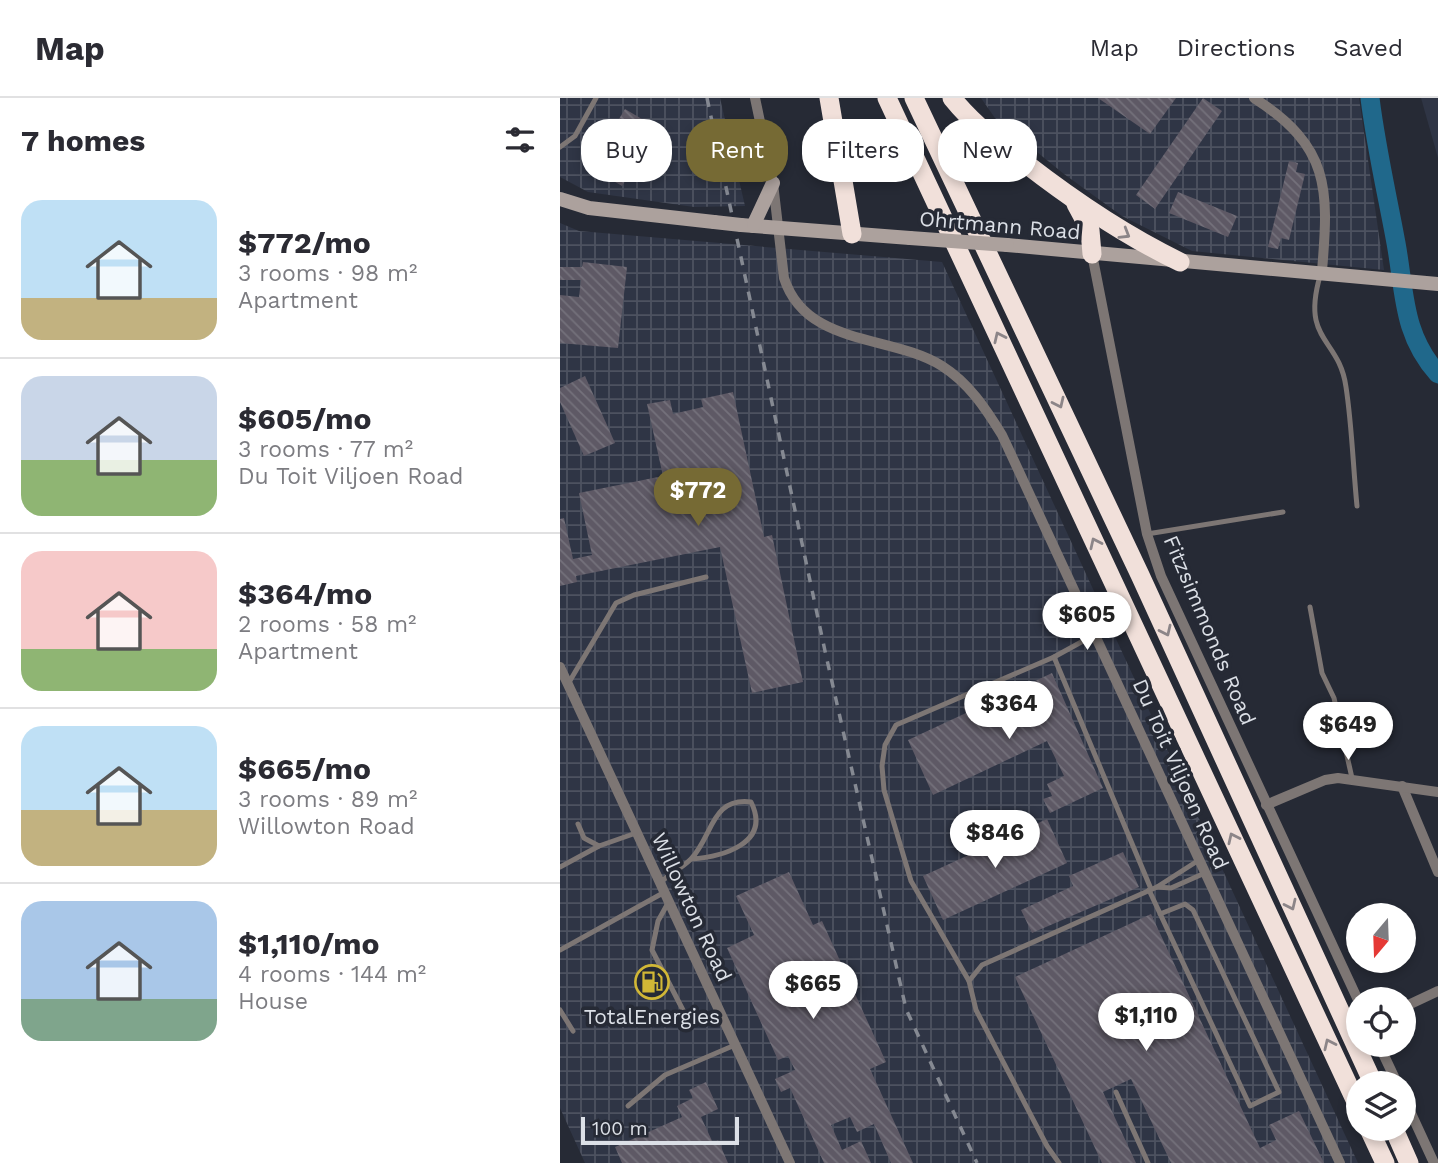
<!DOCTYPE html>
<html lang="en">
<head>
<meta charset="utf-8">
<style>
	:root { --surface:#fff; --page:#f7f7f7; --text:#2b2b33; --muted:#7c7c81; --line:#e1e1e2; --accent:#766a34 }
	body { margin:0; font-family:"Work Sans",sans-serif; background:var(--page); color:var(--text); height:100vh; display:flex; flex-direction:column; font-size:26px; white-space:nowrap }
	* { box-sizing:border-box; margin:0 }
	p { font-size:23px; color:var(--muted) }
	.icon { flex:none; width:38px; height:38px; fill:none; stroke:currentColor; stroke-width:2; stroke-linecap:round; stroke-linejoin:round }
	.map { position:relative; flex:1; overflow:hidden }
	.side { display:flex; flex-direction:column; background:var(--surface); width:560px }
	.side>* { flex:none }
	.guide { position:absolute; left:21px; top:21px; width:665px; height:63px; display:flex; gap:14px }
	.needle { width:46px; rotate:199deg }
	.buttons { position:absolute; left:786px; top:805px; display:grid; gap:14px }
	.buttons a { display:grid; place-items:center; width:70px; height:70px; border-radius:50%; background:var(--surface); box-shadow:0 4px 10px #0003; font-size:35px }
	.scale { position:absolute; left:21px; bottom:18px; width:158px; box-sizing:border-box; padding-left:7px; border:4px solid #dce0e7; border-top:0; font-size:19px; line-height:24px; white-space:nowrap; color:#dce0e7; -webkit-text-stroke:5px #262a35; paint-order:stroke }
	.price { position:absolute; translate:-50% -60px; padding:0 16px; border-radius:24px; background:#fff; color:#222; font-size:23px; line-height:46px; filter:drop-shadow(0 2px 4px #0008) }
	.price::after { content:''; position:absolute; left:50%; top:42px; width:21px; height:16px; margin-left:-10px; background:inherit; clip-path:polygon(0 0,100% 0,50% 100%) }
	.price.current { background:var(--accent); color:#fff }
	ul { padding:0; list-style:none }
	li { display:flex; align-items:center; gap:21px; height:175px; padding:0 21px }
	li+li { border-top:2px solid var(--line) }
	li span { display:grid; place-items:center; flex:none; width:196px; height:140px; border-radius:21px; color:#555 }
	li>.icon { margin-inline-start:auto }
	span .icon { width:84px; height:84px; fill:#fffc; stroke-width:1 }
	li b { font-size:30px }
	h2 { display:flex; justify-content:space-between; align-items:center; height:84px; padding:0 21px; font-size:30px }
	.pill { padding:0 24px; border-radius:28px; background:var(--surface); box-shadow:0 4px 10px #0003; font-size:24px; line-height:63px }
	.pill.current { background:var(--accent); color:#fff }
	header { display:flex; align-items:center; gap:42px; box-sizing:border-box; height:98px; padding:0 35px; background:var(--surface); border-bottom:2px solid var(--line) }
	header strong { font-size:33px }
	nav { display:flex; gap:38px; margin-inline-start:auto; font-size:24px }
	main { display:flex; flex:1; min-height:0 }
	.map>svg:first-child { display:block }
	.built { fill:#2f3545 }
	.industrial { fill:url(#industrial-grid) }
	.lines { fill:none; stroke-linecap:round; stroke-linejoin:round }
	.river { stroke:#20688b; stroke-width:19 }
	.building { fill:url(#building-back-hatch) }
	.service { stroke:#7d7674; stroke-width:5 }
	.minor { stroke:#7d7674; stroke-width:10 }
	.secondary { stroke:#aca19d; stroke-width:14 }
	.motorway { stroke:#f1e0da; stroke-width:19 }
	.rail { stroke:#858992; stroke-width:3.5; stroke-dasharray:9 9; stroke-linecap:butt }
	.secondary-bridge { stroke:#aca19d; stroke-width:14 }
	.oneway { stroke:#8c8588 }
	.labels { text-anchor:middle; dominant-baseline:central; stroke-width:7; stroke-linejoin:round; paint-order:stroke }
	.street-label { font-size:21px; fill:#dce0e7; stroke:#262a35 }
	.poi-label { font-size:21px; fill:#dce0e7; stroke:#262a35 }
</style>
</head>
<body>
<header>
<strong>Map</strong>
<nav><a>Map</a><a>Directions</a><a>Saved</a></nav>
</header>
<main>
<section class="side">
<h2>7 homes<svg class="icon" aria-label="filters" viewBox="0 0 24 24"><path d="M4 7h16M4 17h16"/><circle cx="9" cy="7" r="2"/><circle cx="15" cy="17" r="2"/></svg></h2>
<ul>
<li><span style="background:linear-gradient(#bfe0f5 70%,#c2b280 0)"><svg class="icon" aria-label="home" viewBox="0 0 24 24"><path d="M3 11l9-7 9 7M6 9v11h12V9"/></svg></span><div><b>$772/mo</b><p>3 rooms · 98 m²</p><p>Apartment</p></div></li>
<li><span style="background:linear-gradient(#c9d6e8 60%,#8fb573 0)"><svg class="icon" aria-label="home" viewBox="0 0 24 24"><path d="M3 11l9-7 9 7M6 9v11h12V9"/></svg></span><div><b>$605/mo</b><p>3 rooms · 77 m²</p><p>Du Toit Viljoen Road</p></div></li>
<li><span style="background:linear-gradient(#f6c9c9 70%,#8fb573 0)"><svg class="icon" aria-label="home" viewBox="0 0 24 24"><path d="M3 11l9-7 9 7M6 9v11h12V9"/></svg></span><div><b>$364/mo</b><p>2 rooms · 58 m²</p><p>Apartment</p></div></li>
<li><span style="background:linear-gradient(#bfe0f5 60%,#c2b280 0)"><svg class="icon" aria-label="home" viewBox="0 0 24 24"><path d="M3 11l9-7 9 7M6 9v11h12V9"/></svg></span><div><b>$665/mo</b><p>3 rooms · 89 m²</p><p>Willowton Road</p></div></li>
<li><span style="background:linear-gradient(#a9c7e8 70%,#7fa58c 0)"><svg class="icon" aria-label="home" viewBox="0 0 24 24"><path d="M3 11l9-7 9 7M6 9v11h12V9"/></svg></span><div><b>$1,110/mo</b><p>4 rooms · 144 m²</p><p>House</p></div></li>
</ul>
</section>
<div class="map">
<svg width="878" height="1065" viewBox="0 0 878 1065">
	<defs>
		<pattern id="industrial-grid" width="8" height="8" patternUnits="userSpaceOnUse" patternTransform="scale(1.75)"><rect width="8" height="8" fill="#2f3545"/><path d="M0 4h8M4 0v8" fill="none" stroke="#4d5260"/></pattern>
		<pattern id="building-back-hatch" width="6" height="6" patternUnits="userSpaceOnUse" patternTransform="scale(1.75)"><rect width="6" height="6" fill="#5e5965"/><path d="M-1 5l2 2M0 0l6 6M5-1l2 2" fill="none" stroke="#74717b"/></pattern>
	</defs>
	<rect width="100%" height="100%" fill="#262a35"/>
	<path class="built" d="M861,0h17v60z"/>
	<g class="industrial">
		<path d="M0,0h160l25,108 -51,1 -106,-15 -28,-15z"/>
		<path d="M421,0h378l25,172 -192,-19 -70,-35 -58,-42 -69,-56z"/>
		<path d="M0,125l19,8 363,31 416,901h-773l-25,-55z"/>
	</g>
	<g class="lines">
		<path class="river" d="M810,0c6,49 17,96 26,145 9,49 6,91 42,131"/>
	</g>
	<g class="building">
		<path d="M538,0h78l-26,36z"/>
		<path d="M643,0l19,13 -67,98 -19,-14z"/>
		<path d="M65,11l32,19 -35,58 -32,-19z"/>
		<path d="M729,63l9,2 -2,9 9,2 -16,66 -8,-2 -3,11 -10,-2z"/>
		<path d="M618,94l59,24 -9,21 -59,-24z"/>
		<path d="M23,164l44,5 -9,81 -58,-5v-48l19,2 2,-17h-21v-13h22z"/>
		<path d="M25,278l30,67 -31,13 -24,-54v-14z"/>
		<path d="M173,294l31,145 8,-2 31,147 -51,11 -32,-146 -144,29 1,6 -17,4v-67l4,-1 9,41 19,-4 -13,-62 84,-17 -16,-72 23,-4 3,14 30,-7 -2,-8z"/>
		<path d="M492,575l51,115 -53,25 -7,-14 9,-3 -5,-12 17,-8 -17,-35 -114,54 -25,-55 58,-27 -3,-6 46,-22 3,7z"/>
		<path d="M487,721l20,44 -124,57 -20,-44z"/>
		<path d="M563,754l16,35 -107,46 -11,-23 52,-24 -4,-10z"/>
		<path d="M229,774l24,53 9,-4 64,141 -16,7 43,94h-22l-17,-39 -17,8 -7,-15 -19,8 11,25 19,-9 10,22h-47l-34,-75 -9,4 -6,-13 20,-9 -7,-14 -10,4 -51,-112 27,-13 -18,-39z"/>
		<path d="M591,816l109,234 16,-8 -7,-15 30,-14 25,52h-153l-40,-84 -28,13 33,71h-34l-87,-186z"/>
		<path d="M146,984l12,27 -17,8 12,26 5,-3 10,23h-106l-7,-16 67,-30 -5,-11 16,-8 -4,-8z"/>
	</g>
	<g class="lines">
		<g class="service">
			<path d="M0,49l15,-11 21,-38"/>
			<path d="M760,178c-19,66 19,61 26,111 6,39 7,79 11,119"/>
			<path d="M587,436l136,-22"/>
			<path d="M750,509l12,66 12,25 18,80"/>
			<path d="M494,559l40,-22"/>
			<path d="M8,586l48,-81 18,-8 72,-18"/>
			<path d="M18,726l6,14 15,8 37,-13"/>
			<path d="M0,769l39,-21"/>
			<path d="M99,785c10,-8 23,-15 32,-24 22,-23 20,-62 60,-57 21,42 -30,55 -60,57"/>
			<path d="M597,789l14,1 34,-15"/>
			<path d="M589,792l101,216 29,-14 -86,-182 -8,-6 -25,10"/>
			<path d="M108,805l-10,18 -6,29 33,64 13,6 24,-5"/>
			<path d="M0,852l103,-57"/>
			<path d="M409,883l-58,-100 -27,-91 -2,-24 3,-21 11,-20 158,-68 97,232"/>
			<path d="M0,912l13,21"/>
			<path d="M556,994l32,71"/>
			<path d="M68,1008l37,-31 70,-30"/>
			<path d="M499,1065l-12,-17 -71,-136 -7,-29 13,-16 175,-78 42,-27"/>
		</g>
		<g class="minor">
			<path d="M195,0l18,85 11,95c22,69 107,56 158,88 27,17 44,43 60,69l338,728"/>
			<path d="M694,0c76,49 75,90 68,173"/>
			<path d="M532,156l55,280 14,42 197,424"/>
			<path d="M0,569l230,496"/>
			<path d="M842,688l36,86"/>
			<path d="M706,707l59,-25 13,-2 100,14"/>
			<path d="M844,909l34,-16"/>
			<path d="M819,947l18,38"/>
			<path d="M844,1000l30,65"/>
		</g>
		<g class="secondary">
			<path d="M0,101l29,9 125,14"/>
			<path d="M181,127l169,13"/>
			<path d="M193,128l20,-43"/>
			<path d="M447,147l431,39"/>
		</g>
		<g class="motorway">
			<path d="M269,0l23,136"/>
			<path d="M327,0l471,1008"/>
			<path d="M354,0l226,477 233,508"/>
			<path d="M392,0c21,26 46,45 73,65 49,38 99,72 155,99"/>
			<path d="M516,106l14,26 2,24"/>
			<path d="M809,1031l16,34"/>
			<path d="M834,1031l15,34"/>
		</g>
		<path class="rail" d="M147,0l118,553 81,358 71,154"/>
		<g class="secondary-bridge">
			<path d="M154,124l27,3"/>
			<path d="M350,140l97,7"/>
		</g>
	</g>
	<defs><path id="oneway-chevron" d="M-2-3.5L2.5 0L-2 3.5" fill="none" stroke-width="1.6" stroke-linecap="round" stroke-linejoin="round" transform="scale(1.75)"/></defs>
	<g class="oneway">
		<use href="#oneway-chevron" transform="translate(565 136) rotate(31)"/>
		<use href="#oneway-chevron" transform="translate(439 239) rotate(-115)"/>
		<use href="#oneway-chevron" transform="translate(499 305) rotate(65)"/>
		<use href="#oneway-chevron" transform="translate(535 445) rotate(-115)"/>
		<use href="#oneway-chevron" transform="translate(606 533) rotate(65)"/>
		<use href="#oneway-chevron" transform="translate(673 740) rotate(-115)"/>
		<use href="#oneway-chevron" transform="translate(731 807) rotate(65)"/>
		<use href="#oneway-chevron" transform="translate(769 946) rotate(-115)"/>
	</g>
	<defs>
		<g id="fuel-ring" transform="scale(1.75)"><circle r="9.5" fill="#262a35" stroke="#d1b736" stroke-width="1.5"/><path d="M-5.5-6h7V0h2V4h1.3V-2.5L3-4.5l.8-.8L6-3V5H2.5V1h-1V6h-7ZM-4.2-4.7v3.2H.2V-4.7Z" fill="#d1b736"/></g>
	</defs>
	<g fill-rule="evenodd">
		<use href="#fuel-ring" x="92" y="884"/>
	</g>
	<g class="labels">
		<g class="street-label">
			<text transform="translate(440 127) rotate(5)">Ohrtmann Road</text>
			<text transform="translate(650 532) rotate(67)">Fitzsimmonds Road</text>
			<text transform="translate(621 676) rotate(66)">Du Toit Viljoen Road</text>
			<text transform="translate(132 809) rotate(65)">Willowton Road</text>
		</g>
		<g class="poi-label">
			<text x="92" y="918">TotalEnergies</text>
		</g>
	</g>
</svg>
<div class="buttons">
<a><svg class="needle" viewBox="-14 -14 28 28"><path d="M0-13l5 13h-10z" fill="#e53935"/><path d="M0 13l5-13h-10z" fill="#7c7c81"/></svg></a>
<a><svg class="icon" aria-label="locate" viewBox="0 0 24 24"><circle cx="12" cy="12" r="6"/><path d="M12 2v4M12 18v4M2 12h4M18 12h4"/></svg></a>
<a><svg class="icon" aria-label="layers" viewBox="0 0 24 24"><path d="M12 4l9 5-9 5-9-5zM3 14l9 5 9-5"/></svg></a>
</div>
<div class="scale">100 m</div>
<b class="price current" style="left:138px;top:430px">$772</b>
<b class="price" style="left:527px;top:554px">$605</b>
<b class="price" style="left:449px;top:643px">$364</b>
<b class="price" style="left:788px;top:664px">$649</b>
<b class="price" style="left:435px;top:772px">$846</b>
<b class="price" style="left:253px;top:923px">$665</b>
<b class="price" style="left:586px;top:955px">$1,110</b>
<div class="guide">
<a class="pill">Buy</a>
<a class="pill current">Rent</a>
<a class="pill">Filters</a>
<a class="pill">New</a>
</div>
</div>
</main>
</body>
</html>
